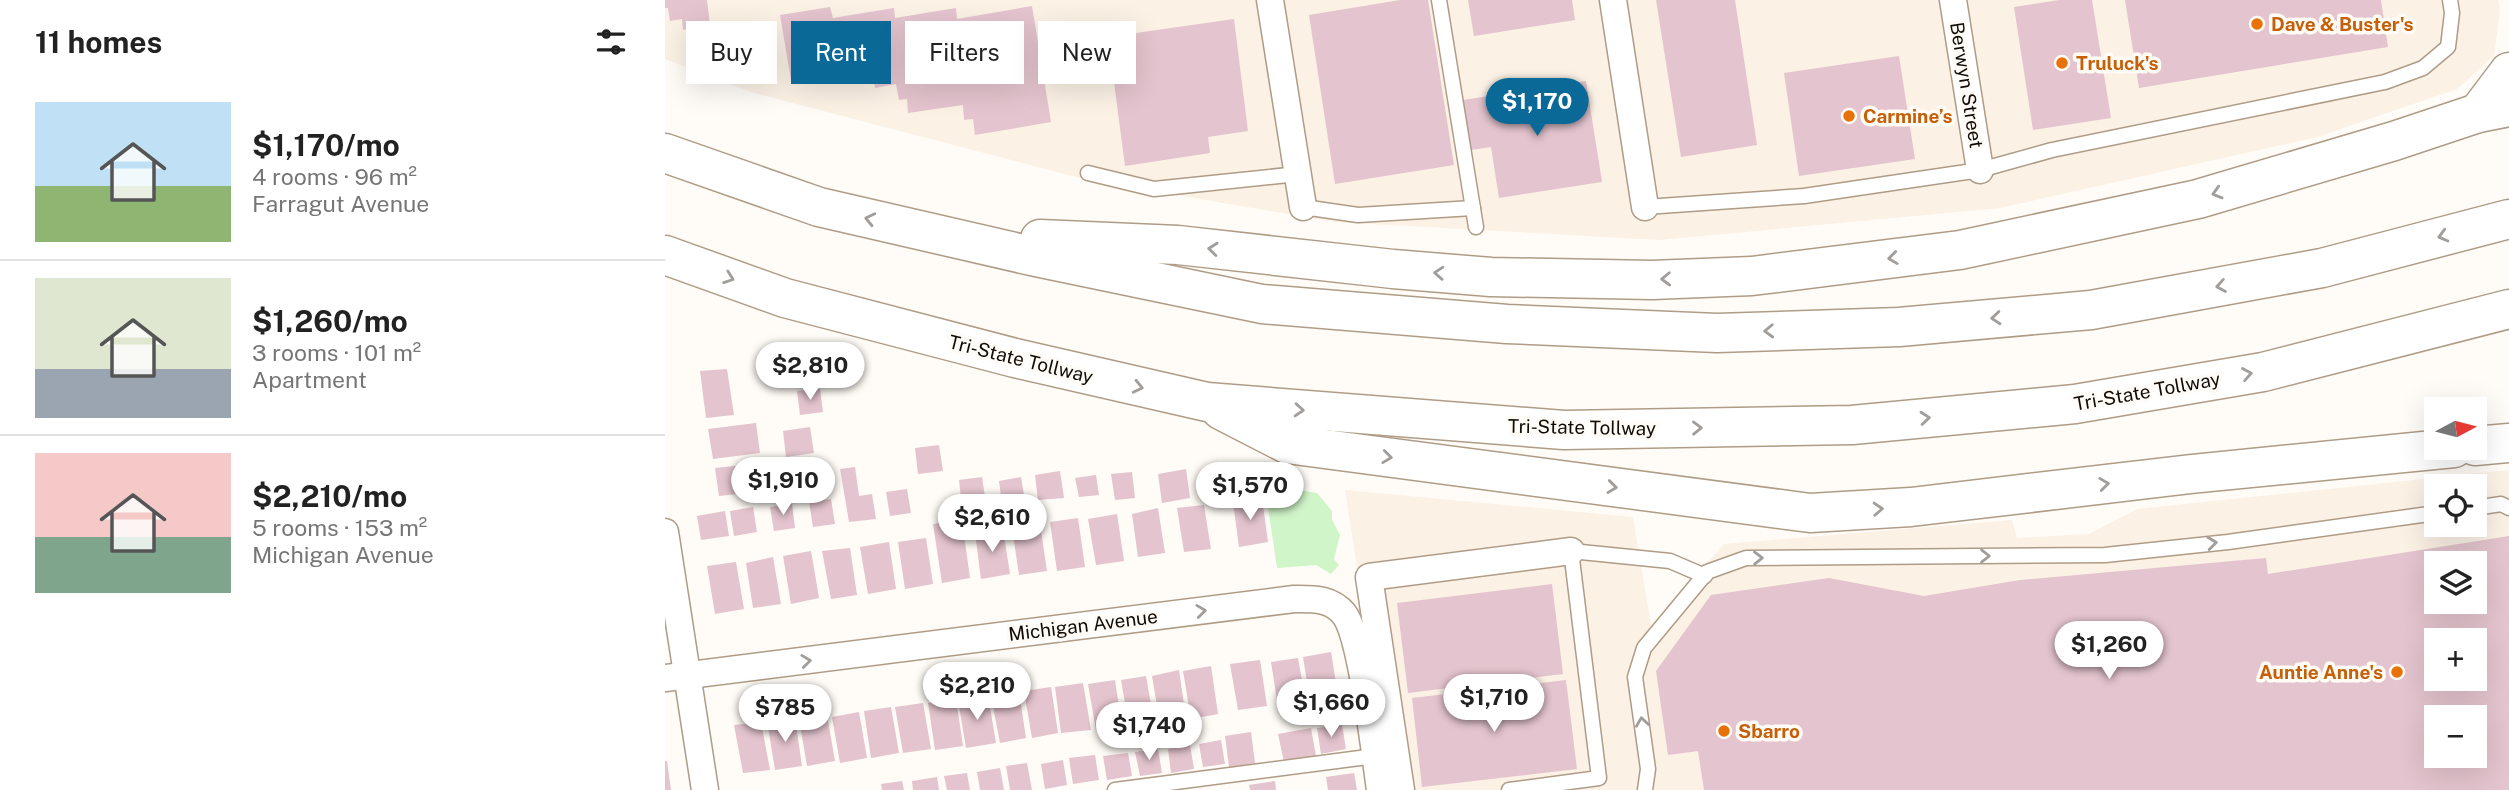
<!DOCTYPE html>
<html lang="en">
<head>
<meta charset="utf-8">
<style>
	:root { --surface:#fff; --page:#f2f2f2; --text:#222; --muted:#767676; --line:#e0e0e0; --accent:#0b6998 }
	body { margin:0; font-family:"Public Sans",sans-serif; background:var(--page); color:var(--text); height:100vh; display:flex; flex-direction:column; font-size:26px; white-space:nowrap }
	* { box-sizing:border-box; margin:0 }
	p { font-size:23px; color:var(--muted) }
	.icon { flex:none; width:38px; height:38px; fill:none; stroke:currentColor; stroke-width:2; stroke-linecap:round; stroke-linejoin:round }
	.map { position:relative; flex:1; overflow:hidden }
	.details { display:flex; flex-direction:column; background:var(--surface); width:665px }
	.details>* { flex:none }
	.guide { position:absolute; left:21px; top:21px; width:665px; height:63px; display:flex; gap:14px }
	.needle { width:46px; rotate:83deg }
	.tools { position:absolute; left:1759px; top:397px; display:grid; gap:14px }
	.tools a { display:grid; place-items:center; width:63px; height:63px; border-radius:0px; background:var(--surface); box-shadow:0 7px 28px #0002; font-size:35px }
	.price { position:absolute; translate:-50% -60px; padding:0 16px; border-radius:24px; background:#fff; color:#222; font-size:23px; line-height:46px; filter:drop-shadow(0 2px 4px #0008) }
	.price::after { content:''; position:absolute; left:50%; top:42px; width:21px; height:16px; margin-left:-10px; background:inherit; clip-path:polygon(0 0,100% 0,50% 100%) }
	.price.selected { background:var(--accent); color:#fff }
	ul { padding:0; list-style:none }
	li { display:flex; align-items:center; gap:21px; height:175px; padding:0 35px }
	li+li { border-top:2px solid var(--line) }
	li span { display:grid; place-items:center; flex:none; width:196px; height:140px; border-radius:0px; color:#555 }
	li>.icon { margin-inline-start:auto }
	span .icon { width:84px; height:84px; fill:#fffc; stroke-width:1 }
	li b { font-size:30px }
	h2 { display:flex; justify-content:space-between; align-items:center; height:84px; padding:0 35px; font-size:30px }
	.tag { padding:0 24px; border-radius:0px; background:var(--surface); box-shadow:0 7px 28px #0002; font-size:24px; line-height:63px }
	.tag.selected { background:var(--accent); color:#fff }
	main { display:flex; flex:1; min-height:0 }
	.map>svg:first-child { display:block }
	.built { fill:#fbf1e5; fill-rule:evenodd }
	.green { fill:#d0f5c8 }
	.building { fill:#e4c4ce; fill-rule:evenodd }
	.lines { fill:none; stroke-linecap:round; stroke-linejoin:round }
	.service-casing { stroke:#af9c87; stroke-width:17 }
	.minor-casing { stroke:#af9c87; stroke-width:29 }
	.motorway-casing { stroke:#af9c87; stroke-width:41 }
	.service { stroke:#fff; stroke-width:14 }
	.minor { stroke:#fff; stroke-width:26 }
	.motorway { stroke:#fff; stroke-width:38 }
	.oneway { stroke:#a09d9b }
	.food-dot { fill:#e8710a; stroke:#fffbf6; stroke-width:2.5 }
	.labels { text-anchor:middle; dominant-baseline:central; stroke-width:7; stroke-linejoin:round; paint-order:stroke }
	.food-label { font-size:19px; font-weight:bold; fill:#c56008; stroke:#fffbf6; text-anchor:start }
	.street-label { font-size:19px; fill:#120b05; stroke:#fffbf6 }
</style>
</head>
<body>
<main>
<section class="details">
<h2>11 homes<svg class="icon" aria-label="filters" viewBox="0 0 24 24"><path d="M4 7h16M4 17h16"/><circle cx="9" cy="7" r="2"/><circle cx="15" cy="17" r="2"/></svg></h2>
<ul>
<li><span style="background:linear-gradient(#bfe0f5 60%,#8fb573 0)"><svg class="icon" aria-label="home" viewBox="0 0 24 24"><path d="M3 11l9-7 9 7M6 9v11h12V9"/></svg></span><div><b>$1,170/mo</b><p>4 rooms · 96 m²</p><p>Farragut Avenue</p></div></li>
<li><span style="background:linear-gradient(#dfe7d0 65%,#9aa5b1 0)"><svg class="icon" aria-label="home" viewBox="0 0 24 24"><path d="M3 11l9-7 9 7M6 9v11h12V9"/></svg></span><div><b>$1,260/mo</b><p>3 rooms · 101 m²</p><p>Apartment</p></div></li>
<li><span style="background:linear-gradient(#f6c9c9 60%,#7fa58c 0)"><svg class="icon" aria-label="home" viewBox="0 0 24 24"><path d="M3 11l9-7 9 7M6 9v11h12V9"/></svg></span><div><b>$2,210/mo</b><p>5 rooms · 153 m²</p><p>Michigan Avenue</p></div></li>
</ul>
</section>
<div class="map">
<svg width="1844" height="790" viewBox="0 0 1844 790">
	<rect width="100%" height="100%" fill="#fffbf6"/>
	<g class="built">
		<path d="M0,0h1833l2,10 -6,46 -37,33 -140,48 -317,71 -341,32 -324,-18 -247,-42 -334,-87 -89,-34z"/>
		<path d="M1844,470v320h-1117l-47,-300 288,27 18,108 73,-81 288,-24 5,18 72,-4 48,-25zM1771,486h39v39h-39zM1771,564h39v38h-39zM1771,640h39v39h-39zM1771,718h39v38h-39z"/>
	</g>
	<path class="green" d="M629,489l23,4 15,18v9l8,15 -6,24 5,6 -8,9 -15,-9 -39,3 -10,-68z"/>
	<g class="building">
		<path d="M0,0h42l3,25 -27,5 -1,-11 -12,2 -2,-13h-3z"/>
		<path d="M735,0h28l26,165 -119,19 -26,-169z"/>
		<path d="M803,0h104l3,20 -101,16z"/>
		<path d="M991,0h79l22,145 -76,12z"/>
		<path d="M1394,0h33l19,118 -78,12 -19,-123z"/>
		<path d="M1460,0h256l7,47 -249,41z"/>
		<path d="M367,6l19,116 -76,13 -2,-16 -9,1 -1,-15 -55,8 -1,-14 -8,1 -3,-16 -21,4 -3,-21 -81,13 -11,-65 50,-8 3,11 61,-10 1,10 61,-10 1,11z"/>
		<path d="M569,19l14,112 -40,6 2,16 -85,13 -17,-129z"/>
		<path d="M1234,56l16,103 -116,17 -15,-103z"/>
		<path d="M921,81l16,101 -103,16 -8,-51 -20,3 -8,-50z"/>
		<path d="M62,369l7,46 -28,3 -6,-47z"/>
		<path d="M155,389l3,23 -23,3 -3,-24z"/>
		<path d="M91,423l4,30 -47,6 -5,-30z"/>
		<path d="M145,427l4,26 -28,4 -3,-26z"/>
		<path d="M274,445l4,26 -25,3 -3,-26z"/>
		<path d="M97,463l4,28 -47,5 -4,-28z"/>
		<path d="M190,467l4,29 13,-2 4,25 -27,3 -9,-53z"/>
		<path d="M521,469l4,29 -28,5 -4,-29z"/>
		<path d="M153,471l2,22 -27,3 -2,-23z"/>
		<path d="M395,471l4,27 -26,2 -3,-25z"/>
		<path d="M467,472l3,26 -20,2 -4,-26z"/>
		<path d="M431,475l3,20 -20,2 -4,-19z"/>
		<path d="M564,476l3,19 -22,3 -4,-20z"/>
		<path d="M317,477l4,26 -24,4 -3,-27z"/>
		<path d="M356,477l4,24 -23,3 -3,-23z"/>
		<path d="M242,489l4,24 -21,3 -4,-24z"/>
		<path d="M597,498l6,44 -29,5 -6,-45z"/>
		<path d="M166,499l4,25 -22,3 -4,-25z"/>
		<path d="M127,504l3,24 -21,3 -4,-24z"/>
		<path d="M539,505l7,44 -27,3 -7,-44z"/>
		<path d="M88,507l4,25 -23,4 -4,-25z"/>
		<path d="M493,508l7,45 -27,4 -6,-43z"/>
		<path d="M60,511l4,25 -28,4 -4,-24z"/>
		<path d="M452,514l7,47 -28,4 -8,-46z"/>
		<path d="M413,518l7,49 -28,4 -7,-49z"/>
		<path d="M297,520l8,58 -28,5 -9,-59z"/>
		<path d="M375,524l7,47 -28,4 -7,-47z"/>
		<path d="M338,529l7,45 -29,5 -6,-46z"/>
		<path d="M1844,536v254h-805l-6,-39 -30,4 -12,-84 55,-76 118,-17 95,18 96,-16 246,-22 2,16zM1771,564h39v38h-39zM1771,640h39v39h-39zM1771,718h39v38h-39z"/>
		<path d="M261,538l7,46 -28,5 -7,-47z"/>
		<path d="M224,542l7,47 -28,5 -8,-47z"/>
		<path d="M185,548l7,47 -26,4 -9,-48z"/>
		<path d="M146,551l8,47 -28,6 -8,-48z"/>
		<path d="M108,557l8,47 -28,4 -7,-45z"/>
		<path d="M71,562l8,47 -29,5 -8,-48z"/>
		<path d="M887,584l11,90 -155,19 -11,-90z"/>
		<path d="M666,652l5,31 10,-2 3,21 -38,5 -8,-50z"/>
		<path d="M633,658l8,45 -28,4 -7,-45z"/>
		<path d="M595,660l7,46 -29,4 -8,-46z"/>
		<path d="M546,666l7,48 -27,5 -8,-48z"/>
		<path d="M514,670l7,48 -26,5 -8,-47z"/>
		<path d="M481,676l8,46 -25,4 -8,-46z"/>
		<path d="M450,680l7,46 -26,4 -8,-46z"/>
		<path d="M901,680l11,89 -155,18 -10,-89z"/>
		<path d="M418,683l8,47 -30,3 -6,-46z"/>
		<path d="M386,687l7,46 -26,5 -8,-47z"/>
		<path d="M354,692l7,46 -26,5 -9,-47z"/>
		<path d="M323,695l8,48 -30,5 -8,-48z"/>
		<path d="M291,699l7,47 -28,4 -7,-47z"/>
		<path d="M258,703l8,46 -28,4 -8,-46z"/>
		<path d="M226,707l8,46 -28,5 -7,-47z"/>
		<path d="M194,712l8,46 -27,5 -8,-46z"/>
		<path d="M162,715l8,46 -28,5 -8,-47z"/>
		<path d="M130,718l7,48 -27,4 -8,-49z"/>
		<path d="M96,722l9,48 -27,3 -9,-48z"/>
		<path d="M677,725l4,24 -25,5 -4,-26z"/>
		<path d="M646,728l5,28 -32,6 -6,-28z"/>
		<path d="M586,732l4,31 -26,4 -4,-31z"/>
		<path d="M556,740l4,24 -22,3 -4,-23z"/>
		<path d="M525,745l4,24 -23,4 -3,-24z"/>
		<path d="M493,749l4,24 -22,3 -5,-24z"/>
		<path d="M463,753l4,23 -25,4 -4,-24z"/>
		<path d="M430,755l4,25 -26,4 -4,-26z"/>
		<path d="M398,760l4,25 -22,4 -4,-25z"/>
		<path d="M0,761h2l4,29h-6z"/>
		<path d="M362,763l5,27h-22l-4,-24z"/>
		<path d="M335,768l4,22h-24l-3,-18z"/>
		<path d="M302,773l3,17h-23l-3,-14z"/>
		<path d="M689,773l3,17h-29l-2,-13z"/>
		<path d="M272,777l2,13h-26l-1,-9z"/>
		<path d="M237,781l2,9h-22l-1,-6z"/>
		<path d="M610,781l1,9h-26l-1,-5z"/>
	</g>
	<g class="lines">
		<g class="service-casing">
			<g id="service">
				<path d="M774,0l37,227"/>
				<path d="M423,173l66,16 144,-15"/>
				<path d="M638,207l55,8 115,-7"/>
				<path d="M980,207l159,-11 176,-26 72,-20 333,-68 38,-14 25,-21 4,-34 -2,-13"/>
				<path d="M1810,508l26,-4 8,4"/>
				<path d="M450,790l260,-34"/>
				<path d="M844,790l90,-12 -28,-227 99,10 35,15"/>
				<path d="M980,790l3,-21 -13,-92 9,-29 63,-76 39,-14 359,-3 123,-13 208,-29"/>
			</g>
		</g>
		<g class="minor-casing">
			<g id="minor">
				<path d="M605,0l33,207"/>
				<path d="M948,0l32,207"/>
				<path d="M1288,0l27,170"/>
				<path d="M0,532l40,258"/>
				<path d="M0,678l629,-79c20,0 37,-1 50,15 18,23 31,141 36,176"/>
				<path d="M736,790l-32,-213 202,-26"/>
			</g>
		</g>
		<g class="motorway-casing">
			<g id="motorway">
				<path d="M1813,113l31,-41"/>
				<path d="M0,153l154,54 217,50 226,47 245,20 210,9 182,-6 192,-17 231,-42 187,-49"/>
				<path d="M375,239l138,6 215,24 98,8 161,3 100,-4 208,-26 238,-51 196,-58 84,-28 31,-6"/>
				<path d="M0,255l120,43 230,60 192,44 357,28 288,-5 223,-21 188,-32 246,-63"/>
				<path d="M556,410l66,34 523,69 101,-6 280,-33 263,-26"/>
				<path d="M1810,446l34,-3"/>
			</g>
		</g>
		<use href="#service" class="service"/>
		<use href="#minor" class="minor"/>
		<use href="#motorway" class="motorway"/>
	</g>
	<defs><path id="oneway-chevron" d="M-2-3.5L2.5 0L-2 3.5" fill="none" stroke-width="1.6" stroke-linecap="round" stroke-linejoin="round" transform="scale(1.75)"/></defs>
	<g class="oneway">
		<use href="#oneway-chevron" transform="translate(1552 193) rotate(164)"/>
		<use href="#oneway-chevron" transform="translate(205 219) rotate(-167)"/>
		<use href="#oneway-chevron" transform="translate(1778 236) rotate(165)"/>
		<use href="#oneway-chevron" transform="translate(548 249) rotate(-174)"/>
		<use href="#oneway-chevron" transform="translate(1228 258) rotate(173)"/>
		<use href="#oneway-chevron" transform="translate(774 273) rotate(-176)"/>
		<use href="#oneway-chevron" transform="translate(64 278) rotate(20)"/>
		<use href="#oneway-chevron" transform="translate(1001 279) rotate(178)"/>
		<use href="#oneway-chevron" transform="translate(1556 286) rotate(170)"/>
		<use href="#oneway-chevron" transform="translate(1331 318) rotate(175)"/>
		<use href="#oneway-chevron" transform="translate(1104 331) rotate(178)"/>
		<use href="#oneway-chevron" transform="translate(1582 374) rotate(-10)"/>
		<use href="#oneway-chevron" transform="translate(473 387) rotate(13)"/>
		<use href="#oneway-chevron" transform="translate(634 410) rotate(4)"/>
		<use href="#oneway-chevron" transform="translate(1260 418) rotate(-5)"/>
		<use href="#oneway-chevron" transform="translate(1032 428) rotate(-1)"/>
		<use href="#oneway-chevron" transform="translate(722 457) rotate(7)"/>
		<use href="#oneway-chevron" transform="translate(1439 484) rotate(-7)"/>
		<use href="#oneway-chevron" transform="translate(947 487) rotate(7)"/>
		<use href="#oneway-chevron" transform="translate(1213 509) rotate(-3)"/>
		<use href="#oneway-chevron" transform="translate(1547 543) rotate(-6)"/>
		<use href="#oneway-chevron" transform="translate(1320 556)"/>
		<use href="#oneway-chevron" transform="translate(1093 558) rotate(-1)"/>
		<use href="#oneway-chevron" transform="translate(536 611) rotate(-7)"/>
		<use href="#oneway-chevron" transform="translate(141 661) rotate(-7)"/>
		<use href="#oneway-chevron" transform="translate(977 722) rotate(-98)"/>
	</g>
	<g class="food-dot">
		<circle cx="1592" cy="24" r="7"/>
		<circle cx="1397" cy="63" r="7"/>
		<circle cx="1184" cy="116" r="7"/>
		<circle cx="1732" cy="672" r="7"/>
		<circle cx="1059" cy="731" r="7"/>
	</g>
	<g class="labels">
		<g class="food-label">
			<text x="1606" y="24">Dave &amp; Buster's</text>
			<text x="1411" y="63">Truluck's</text>
			<text x="1198" y="116">Carmine’s</text>
			<text x="1718" y="672" text-anchor="end">Auntie Anne's</text>
			<text x="1073" y="731">Sbarro</text>
		</g>
		<g class="street-label">
			<text transform="translate(1302 85) rotate(81)">Berwyn Street</text>
			<text transform="translate(356 359) rotate(14)">Tri-State Tollway</text>
			<text transform="translate(1482 391) rotate(-10)">Tri-State Tollway</text>
			<text transform="translate(917 427) rotate(1)">Tri-State Tollway</text>
			<text transform="translate(418 625) rotate(-7)">Michigan Avenue</text>
		</g>
	</g>
</svg>
<div class="tools">
<a><svg class="needle" viewBox="-14 -14 28 28"><path d="M0-13l5 13h-10z" fill="#e53935"/><path d="M0 13l5-13h-10z" fill="#767676"/></svg></a>
<a><svg class="icon" aria-label="locate" viewBox="0 0 24 24"><circle cx="12" cy="12" r="6"/><path d="M12 2v4M12 18v4M2 12h4M18 12h4"/></svg></a>
<a><svg class="icon" aria-label="layers" viewBox="0 0 24 24"><path d="M12 4l9 5-9 5-9-5zM3 14l9 5 9-5"/></svg></a>
<a>+</a>
<a>−</a>
</div>
<b class="price selected" style="left:872px;top:138px">$1,170</b>
<b class="price" style="left:145px;top:402px">$2,810</b>
<b class="price" style="left:118px;top:517px">$1,910</b>
<b class="price" style="left:585px;top:522px">$1,570</b>
<b class="price" style="left:327px;top:554px">$2,610</b>
<b class="price" style="left:1444px;top:681px">$1,260</b>
<b class="price" style="left:312px;top:722px">$2,210</b>
<b class="price" style="left:829px;top:734px">$1,710</b>
<b class="price" style="left:666px;top:739px">$1,660</b>
<b class="price" style="left:120px;top:744px">$785</b>
<b class="price" style="left:484px;top:762px">$1,740</b>
<div class="guide">
<a class="tag">Buy</a>
<a class="tag selected">Rent</a>
<a class="tag">Filters</a>
<a class="tag">New</a>
</div>
</div>
</main>
</body>
</html>
